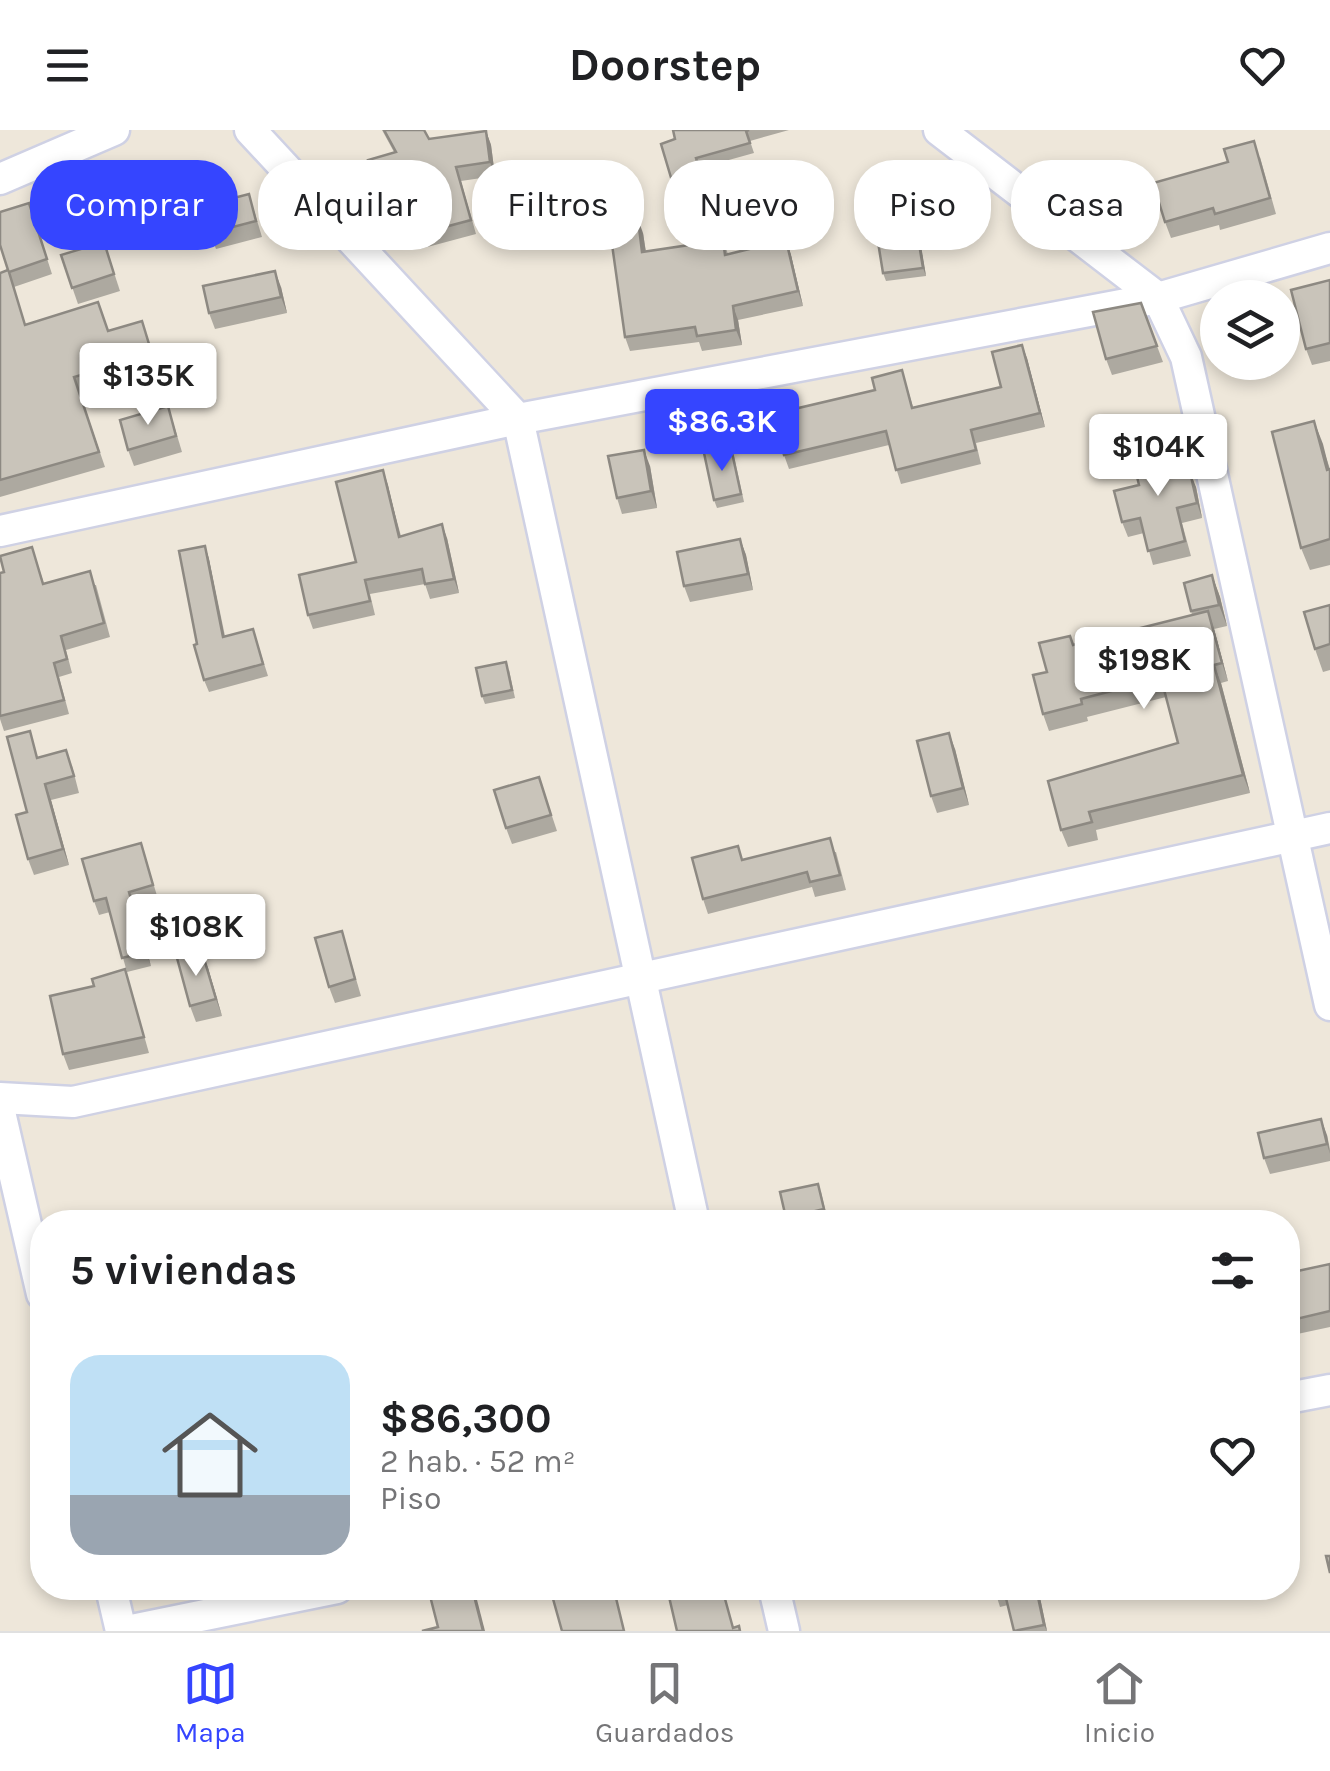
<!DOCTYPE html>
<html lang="es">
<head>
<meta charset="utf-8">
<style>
	:root { --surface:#fff; --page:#f6f6f6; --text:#202124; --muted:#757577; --line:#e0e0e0; --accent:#3545ff }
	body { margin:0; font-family:Karla,sans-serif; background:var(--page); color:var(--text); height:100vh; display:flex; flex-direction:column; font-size:38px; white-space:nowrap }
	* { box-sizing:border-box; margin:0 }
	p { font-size:32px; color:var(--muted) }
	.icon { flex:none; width:55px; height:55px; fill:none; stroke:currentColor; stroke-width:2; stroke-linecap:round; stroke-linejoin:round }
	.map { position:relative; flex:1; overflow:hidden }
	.sheet { position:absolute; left:30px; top:1080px; width:1270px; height:390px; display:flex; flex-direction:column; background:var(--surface); border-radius:40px; box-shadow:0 5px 15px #0003 }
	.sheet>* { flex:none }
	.top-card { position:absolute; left:30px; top:30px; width:1270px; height:90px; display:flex; gap:20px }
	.tools { position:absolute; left:1200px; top:150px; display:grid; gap:20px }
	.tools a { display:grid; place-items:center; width:100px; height:100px; border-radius:50%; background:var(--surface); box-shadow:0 5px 15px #0003; font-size:50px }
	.price { position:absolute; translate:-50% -85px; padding:0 22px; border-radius:10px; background:#fff; color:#222; font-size:32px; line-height:65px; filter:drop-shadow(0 2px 5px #0008) }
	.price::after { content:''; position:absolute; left:50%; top:60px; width:30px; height:22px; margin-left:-15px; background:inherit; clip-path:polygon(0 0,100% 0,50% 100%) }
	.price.current { background:var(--accent); color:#fff }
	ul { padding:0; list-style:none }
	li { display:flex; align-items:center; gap:30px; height:250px; padding:0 40px }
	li+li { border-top:2px solid var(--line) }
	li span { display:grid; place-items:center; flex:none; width:280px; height:200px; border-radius:30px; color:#555 }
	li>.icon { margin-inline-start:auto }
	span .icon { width:120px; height:120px; fill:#fffc; stroke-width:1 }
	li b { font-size:42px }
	h2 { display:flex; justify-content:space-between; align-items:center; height:120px; padding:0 40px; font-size:42px }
	.tag { padding:0 35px; border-radius:40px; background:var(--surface); box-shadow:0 5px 15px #0003; font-size:35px; line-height:90px }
	.tag.current { background:var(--accent); color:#fff }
	header { display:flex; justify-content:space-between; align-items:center; height:130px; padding:0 40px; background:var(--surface); font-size:45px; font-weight:700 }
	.dock { display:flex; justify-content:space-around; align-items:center; height:140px; border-top:2px solid var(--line); background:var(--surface); font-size:28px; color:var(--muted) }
	.dock a { display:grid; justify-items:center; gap:5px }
	.dock .current { color:var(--accent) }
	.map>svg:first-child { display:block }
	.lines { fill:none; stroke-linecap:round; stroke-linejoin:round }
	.minor-casing { stroke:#cfd1e4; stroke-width:35 }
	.minor { stroke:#fff; stroke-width:30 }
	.wall { fill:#ada9a0 }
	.shaded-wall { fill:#8d8982 }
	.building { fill:#c9c4ba; stroke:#8d8982; stroke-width:2.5 }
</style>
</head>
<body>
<header><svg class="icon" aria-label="menu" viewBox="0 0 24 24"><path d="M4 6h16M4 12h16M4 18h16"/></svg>Doorstep<svg class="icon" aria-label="heart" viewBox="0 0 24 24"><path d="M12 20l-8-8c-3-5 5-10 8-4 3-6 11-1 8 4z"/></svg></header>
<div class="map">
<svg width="1330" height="1501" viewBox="0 0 1330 1501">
	<rect width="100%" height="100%" fill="#eee7da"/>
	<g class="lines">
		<g class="minor-casing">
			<g id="minor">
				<path d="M250,0l268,289 176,803"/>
				<path d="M939,0l219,168 28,59 144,648"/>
				<path d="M0,49l114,-49"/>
				<path d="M0,401l518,-112 640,-121 172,-50"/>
				<path d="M0,968l73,4 1257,-274"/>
				<path d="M0,982l42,182"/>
				<path d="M1288,1268l42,-8"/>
				<path d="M111,1458l10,43"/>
				<path d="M774,1458l10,43"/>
				<path d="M127,1501l210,-43"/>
			</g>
		</g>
		<use href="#minor" class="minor"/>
	</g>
	<g class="wall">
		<path d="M382,0h42l5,9 57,-8 5,14 4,31 -34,5 15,53 -56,15 -14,-47 -24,7 -5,-15 17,-42z"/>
		<path d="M673,0h116l-39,11 4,12 -54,15 7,26 -28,8 -4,-11v-52z"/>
		<path d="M1260,27l16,57 -56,16 -1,-5 -48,13 -6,-16z"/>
		<path d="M249,64l13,43 -46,12 -6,-16z"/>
		<path d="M29,73l23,71 -38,13 11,38 83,6 34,-10 16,48 -79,22 26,76 -105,30v-224l8,-3z"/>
		<path d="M918,98l8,48 -40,5 -3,-8 4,-32z"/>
		<path d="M643,103l3,19 77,-12 5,14 58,-14 5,15 12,51 -65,14 4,25 -40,6 -3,-9 -69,9 -5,-14z"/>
		<path d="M104,112l16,49 -42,13 -17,-49z"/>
		<path d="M1330,150v81l-18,4 -6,-16z"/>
		<path d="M281,157l6,26 -72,16 -6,-16z"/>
		<path d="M1141,173l22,59 -51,13 -6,-16z"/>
		<path d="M1027,228l18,69 -69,16 5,21 -80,20 -12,-39 -100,24 -5,-14 118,-85 11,37 88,-20z"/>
		<path d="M1314,291l16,48v96l-20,5 -9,-22z"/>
		<path d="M173,292l9,30 -48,14 -6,-16z"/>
		<path d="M1174,319l8,25 14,13 6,31 -20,5 9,33 -38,9 -9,-32 -16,4 -6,-15 17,-37z"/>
		<path d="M734,326l10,46 -27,6 -3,-8z"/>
		<path d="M650,336l7,42 -35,6 -5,-16z"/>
		<path d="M383,340l18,66 46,2 12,55 -29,6 -5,-15 -55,10 5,21 -62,14 -5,-14 48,-53z"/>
		<path d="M740,409l6,16 7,35 -63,12 -6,-16z"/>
		<path d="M205,416l4,13 16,77 28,-7 15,47 -59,16 -5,-12z"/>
		<path d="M32,417l12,37 52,1 14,52 -44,13 6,23 -13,4 10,37 -65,17 -4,-12v-146l4,-1z"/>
		<path d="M1212,445l8,22 7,29 -13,3 14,52 -7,2 29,110 -154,37 2,10 -30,7 -7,-17 117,-87 -12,-46 -79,20 1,4 -39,10 -6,-17 4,-42 27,-27 118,-30 -8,-32z"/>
		<path d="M1330,475v65l-7,2 -8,-23z"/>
		<path d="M509,540l6,28 -30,6 -3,-8z"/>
		<path d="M955,619l14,56 -32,8 -6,-17z"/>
		<path d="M39,627l33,9 7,27 -28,7 18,65 -35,10 -6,-16 -1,-47z"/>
		<path d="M539,647l18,54 -45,13 -6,-16z"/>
		<path d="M141,713l17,56 -24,7 17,60 -24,6 -17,-60 -11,3 -5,-14z"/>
		<path d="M836,722l10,38 -31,7 -3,-10 -104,27 -5,-15 40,-39z"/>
		<path d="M342,801l19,65 -26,7 -6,-16z"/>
		<path d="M208,838l14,48 -26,6 -6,-16z"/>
		<path d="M125,839l24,84 -80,17 -6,-16 31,-68z"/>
		<path d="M1327,1005l3,14v12l-60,13 -6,-16z"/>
		<path d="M821,1062l6,25 -23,5h-17l-1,-4z"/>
		<path d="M1288,1114l7,27 35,-7v63l-42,9z"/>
		<path d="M994,1458h44l9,43h-33l-6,-26 -8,2z"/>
	</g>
	<g class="shaded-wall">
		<path d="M486,1l5,14 4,31 -5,-14z"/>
		<path d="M638,89l5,14 5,34 -6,-15z"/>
		<path d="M915,89l3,9 8,48 -3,-8z"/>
		<path d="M786,110l5,15 12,51 -5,-15z"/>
		<path d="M275,141l6,16 6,26 -6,-16z"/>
		<path d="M733,176l5,14 4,25 -6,-15z"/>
		<path d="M1022,215l5,13 18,69 -5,-14z"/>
		<path d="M1314,291l9,23 7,28v6z"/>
		<path d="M644,320l6,16 7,42 -6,-17z"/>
		<path d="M383,340l5,15 16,66 -5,-14z"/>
		<path d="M1190,342l6,15 6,31 -5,-15z"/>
		<path d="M442,394l5,14 12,55 -5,-14z"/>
		<path d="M740,409l6,16 7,35 -5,-16z"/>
		<path d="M205,416l4,13 18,90 -4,-12z"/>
		<path d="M1212,445l8,22 7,29 -8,-21z"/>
		<path d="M1208,481l6,18 14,52 -6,-18z"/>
		<path d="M1214,535l7,18 29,110 -7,-18z"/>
		<path d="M949,603l6,16 14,56 -6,-17z"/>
		<path d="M45,654l6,16 18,65 -6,-16z"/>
		<path d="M129,762l5,14 17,60 -5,-14z"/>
		<path d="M202,822l6,16 14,48 -6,-17z"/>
		<path d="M1321,989l6,16 3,19 -3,-10z"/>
		<path d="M472,1458h2l11,43h-2z"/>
		<path d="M1036,1458h2l9,43 -3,-6z"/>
	</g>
	<g class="building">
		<path d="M384,0h40l5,9 57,-8 4,31 -34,5 15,53 -56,15 -13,-47 -25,6 -9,-34 28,-8z"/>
		<path d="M673,0h76l-3,1 4,12 -54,15 8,25 -29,8 -14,-47 14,-5z"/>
		<path d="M1254,11l16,57 -55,16 -2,-6 -48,14 -12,-39 75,-21 -4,-13z"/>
		<path d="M249,64l7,27 -46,12 -7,-27z"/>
		<path d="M29,73l18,56 -38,13 16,53 73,-23 10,29 34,-10 10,33 -78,23 25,75 -99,28v-207l8,-3 -8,-25v-33z"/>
		<path d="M638,89l4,33 81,-12 2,15 61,-15 12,51 -65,15 3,24 -39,6 -2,-9 -70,10 -16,-114z"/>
		<path d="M915,89l8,49 -40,5 -5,-31 9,-1 -3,-17z"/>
		<path d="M104,112l10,32 -42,14 -11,-33z"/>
		<path d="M275,141l6,26 -72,16 -6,-27z"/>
		<path d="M1330,150v63l-24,6 -15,-59z"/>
		<path d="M1141,173l16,43 -51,13 -13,-47z"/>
		<path d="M1022,215l18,68 -69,17 5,20 -80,20 -10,-39 -102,24 -11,-41 102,-24 -3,-12 30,-8 10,38 89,-21 -9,-35z"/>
		<path d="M168,276l8,30 -48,14 -8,-30z"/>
		<path d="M1314,291l13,49 3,-1v70l-29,9 -29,-116z"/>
		<path d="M731,318l10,46 -27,6 -10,-47z"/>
		<path d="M1174,319l6,26 10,-3 7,31 -20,5 8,33 -37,10 -8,-33 -18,4 -8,-31 25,-6 -6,-25z"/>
		<path d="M644,320l7,41 -34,7 -9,-42z"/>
		<path d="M383,340l16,67 43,-13 12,55 -29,5 -3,-15 -57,11 5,21 -62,14 -9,-40 57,-13 -20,-80z"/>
		<path d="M740,409l8,35 -64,12 -7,-34z"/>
		<path d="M205,416l18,91 30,-8 10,35 -59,16 -10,-35 3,-1 -18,-93z"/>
		<path d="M32,417l11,37 47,-13 14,52 -43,13 6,23 -13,4 10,37 -64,16v-143l4,-1 -4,-16z"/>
		<path d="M1212,445l7,30 -28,6 -7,-28z"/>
		<path d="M1330,475v39l-15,5 -11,-37z"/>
		<path d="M1208,481l14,52 -8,2 29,110 -154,37 3,10 -31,8 -13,-49 130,-38 -17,-65 -80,21 1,5 -39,10 -10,-39 14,-3 -8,-29 31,-7 3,9z"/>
		<path d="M506,532l6,28 -30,6 -6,-28z"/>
		<path d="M30,601l7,27 29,-8 8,26 -29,8 18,65 -35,10 -12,-44 11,-3 -20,-75z"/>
		<path d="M949,603l14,55 -32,8 -14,-55z"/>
		<path d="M539,647l12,38 -45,13 -12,-38z"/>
		<path d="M830,708l10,37 -30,7 -3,-10 -104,27 -11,-41 46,-12 4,14z"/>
		<path d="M141,713l12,42 -24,7 17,60 -24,6 -16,-60 -12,3 -12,-42z"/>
		<path d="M342,801l13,48 -26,8 -14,-49z"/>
		<path d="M202,822l14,47 -26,7 -13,-48z"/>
		<path d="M125,839l19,68 -81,17 -13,-58 44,-10 -2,-7z"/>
		<path d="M1321,989l6,25 -63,14 -6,-25z"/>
		<path d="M818,1054l6,25 -38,9 -6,-26z"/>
		<path d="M1288,1117l5,25 37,-8v47l-42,10z"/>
		<path d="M1326,1426h4v17z"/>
		<path d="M428,1458h44l11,43h-61l16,-4z"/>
		<path d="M550,1458h45l2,10 18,-4 9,37h-62z"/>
		<path d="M667,1458h55l11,40 6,-2 1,5h-63z"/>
		<path d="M994,1458h42l8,37 -30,6 -10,-41 -9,2z"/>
	</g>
</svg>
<div class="tools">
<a><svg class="icon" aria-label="layers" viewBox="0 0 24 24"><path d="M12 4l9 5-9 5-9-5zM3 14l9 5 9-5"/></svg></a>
</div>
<b class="price" style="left:148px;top:298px">$135K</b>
<b class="price current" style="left:722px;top:344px">$86.3K</b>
<b class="price" style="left:1158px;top:369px">$104K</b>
<b class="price" style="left:1144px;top:582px">$198K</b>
<b class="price" style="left:196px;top:849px">$108K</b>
<div class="top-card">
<a class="tag current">Comprar</a>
<a class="tag">Alquilar</a>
<a class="tag">Filtros</a>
<a class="tag">Nuevo</a>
<a class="tag">Piso</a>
<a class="tag">Casa</a>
</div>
<section class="sheet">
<h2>5 viviendas<svg class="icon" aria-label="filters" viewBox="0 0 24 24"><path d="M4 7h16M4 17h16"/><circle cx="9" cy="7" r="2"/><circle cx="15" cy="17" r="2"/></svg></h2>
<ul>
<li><span style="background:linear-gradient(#bfe0f5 70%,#9aa5b1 0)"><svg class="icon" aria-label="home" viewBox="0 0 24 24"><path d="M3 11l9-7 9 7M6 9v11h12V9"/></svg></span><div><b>$86,300</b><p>2 hab. · 52 m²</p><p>Piso</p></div><svg class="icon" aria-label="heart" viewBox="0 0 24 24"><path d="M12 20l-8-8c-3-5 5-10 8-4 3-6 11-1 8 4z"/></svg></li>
</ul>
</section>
</div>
<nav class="dock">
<a class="current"><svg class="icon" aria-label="map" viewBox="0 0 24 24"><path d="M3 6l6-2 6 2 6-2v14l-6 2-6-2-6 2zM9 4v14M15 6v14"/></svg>Mapa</a>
<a><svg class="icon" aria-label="saved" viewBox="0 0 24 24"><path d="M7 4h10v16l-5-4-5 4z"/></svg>Guardados</a>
<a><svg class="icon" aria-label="home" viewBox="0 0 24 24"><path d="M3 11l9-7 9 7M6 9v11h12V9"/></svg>Inicio</a>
</nav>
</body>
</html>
